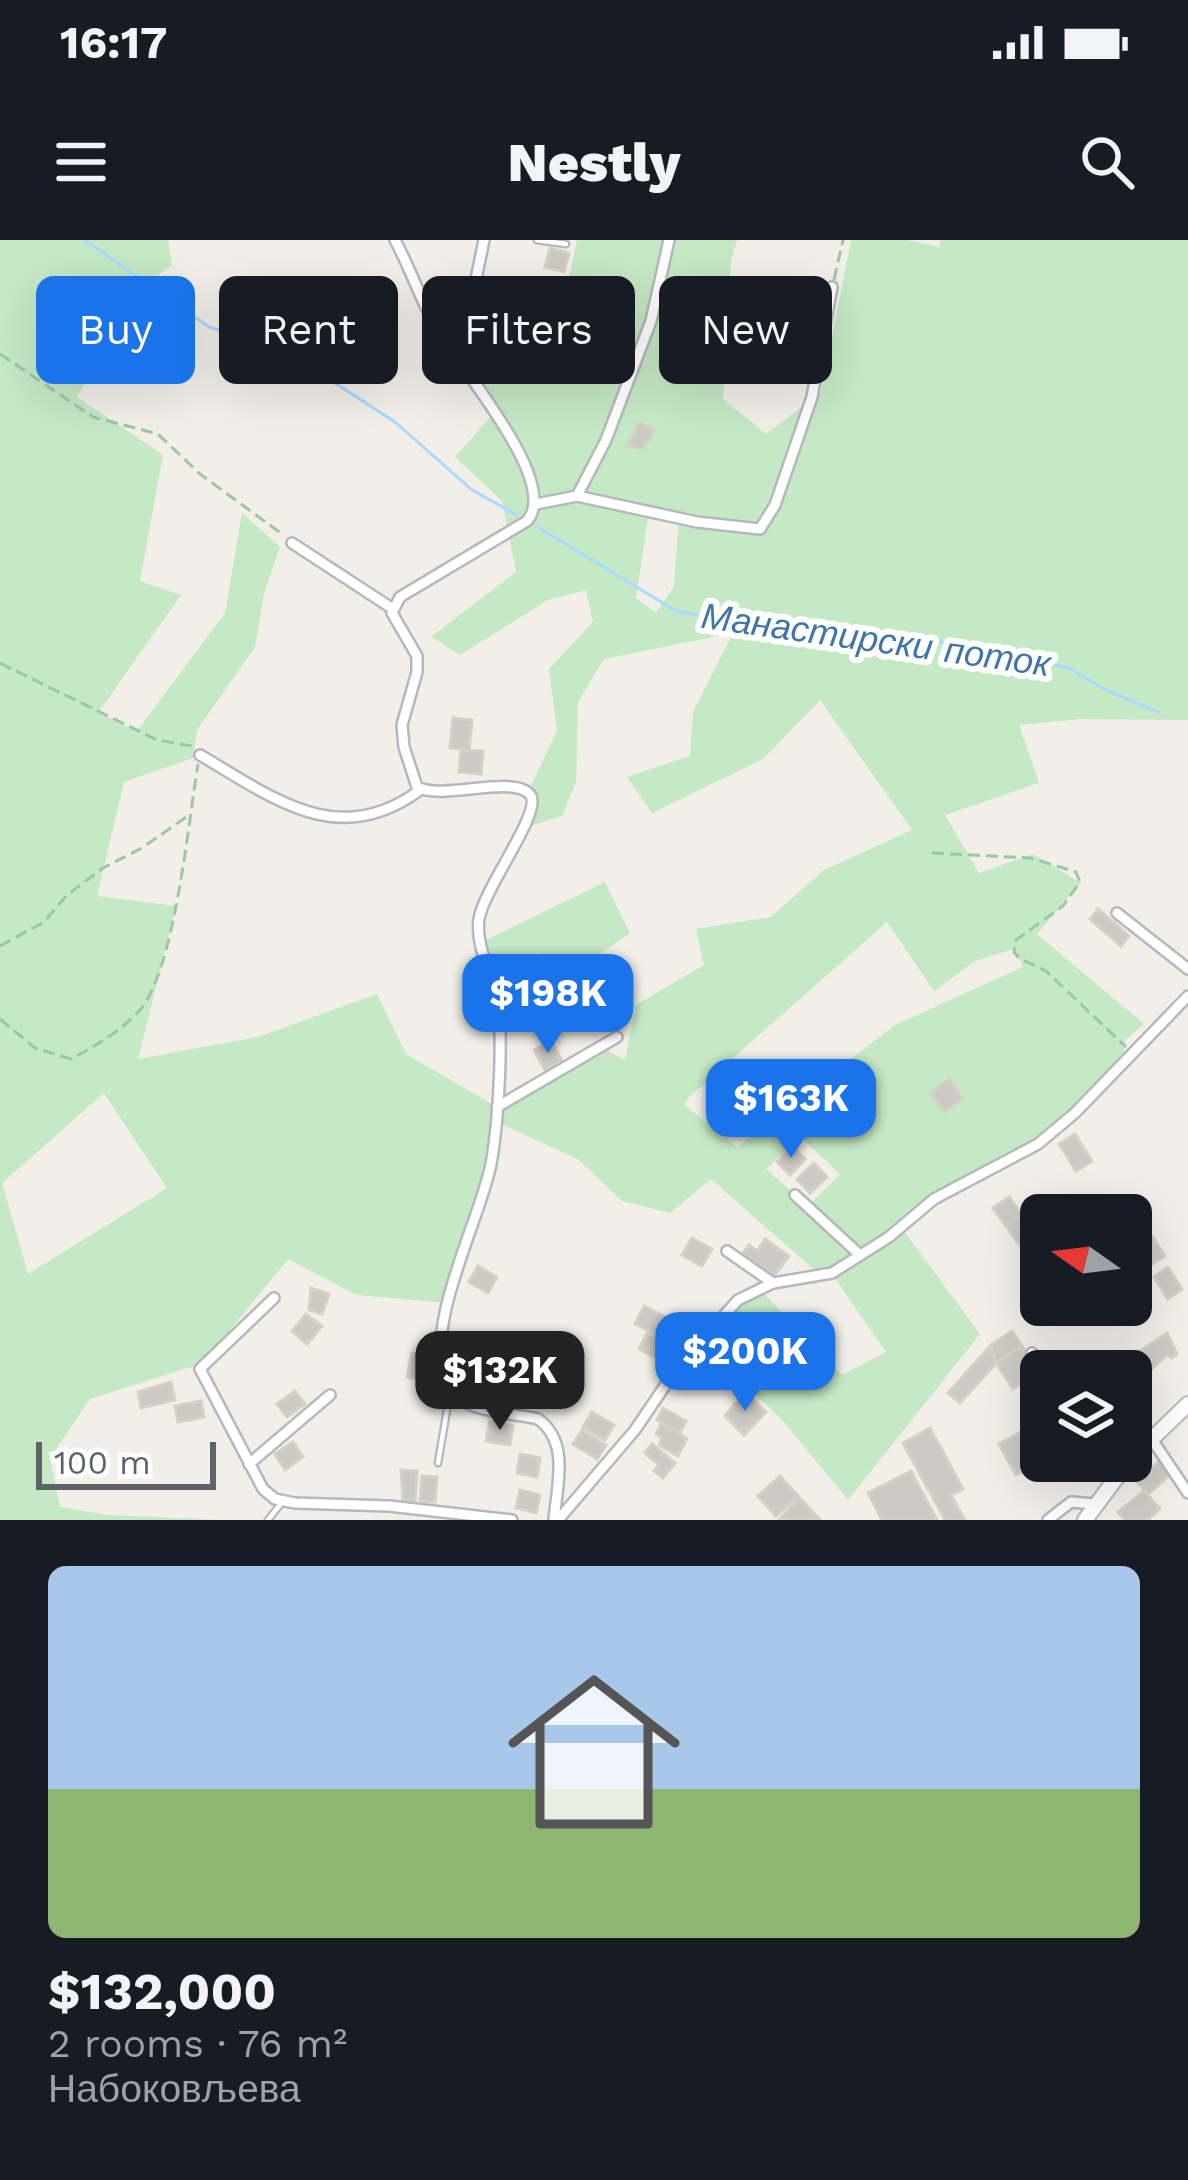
<!DOCTYPE html>
<html lang="en">
<head>
<meta charset="utf-8">
<style>
	:root { --surface:#171b24; --page:#20242c; --text:#f1f3f6; --muted:#9ea1a6; --accent:#1a73e8 }
	body { margin:0; font-family:"Work Sans",sans-serif; background:var(--page); color:var(--text); height:100vh; display:flex; flex-direction:column; font-size:45px; white-space:nowrap }
	* { box-sizing:border-box; margin:0 }
	p { font-size:39px; color:var(--muted) }
	.icon { flex:none; width:66px; height:66px; fill:none; stroke:currentColor; stroke-width:2; stroke-linecap:round; stroke-linejoin:round }
	.map { position:relative; height:1280px; overflow:hidden }
	.panel { display:flex; flex-direction:column; background:var(--surface); flex:1 }
	.panel>* { flex:none }
	.guide { position:absolute; left:36px; top:36px; width:1116px; height:108px; display:flex; gap:24px }
	.needle { width:78px; rotate:284deg }
	.tools { position:absolute; left:1020px; top:954px; display:grid; gap:24px }
	.tools a { display:grid; place-items:center; width:132px; height:132px; border-radius:18px; background:var(--surface); box-shadow:0 12px 48px #0002; font-size:60px }
	.scale { position:absolute; left:36px; bottom:30px; width:180px; box-sizing:border-box; padding-left:12px; border:6px solid #5f6368; border-top:0; font-size:33px; line-height:42px; white-space:nowrap; color:#5f6368; -webkit-text-stroke:9px #fff; paint-order:stroke }
	.price { position:absolute; translate:-50% -102px; padding:0 27px; border-radius:24px; background:var(--accent); color:#fff; font-size:39px; line-height:78px; filter:drop-shadow(0 3px 6px #0008) }
	.price::after { content:''; position:absolute; left:50%; top:72px; width:36px; height:27px; margin-left:-18px; background:inherit; clip-path:polygon(0 0,100% 0,50% 100%) }
	.price.active { background:#222; color:#fff }
	ul { padding:0; list-style:none }
	li { display:grid; align-content:center; gap:24px; height:636px; padding:0 48px }
	li span { display:grid; place-items:center; height:372px; border-radius:18px; color:#555 }
	li>.icon { margin-inline-start:auto }
	span .icon { width:216px; height:216px; fill:#fffc; stroke-width:1 }
	li b { font-size:51px }
	.chip { padding:0 42px; border-radius:18px; background:var(--surface); box-shadow:0 12px 48px #0002; font-size:42px; line-height:108px }
	.chip.active { background:var(--accent); color:#fff }
	.status { display:flex; justify-content:space-between; align-items:center; height:84px; padding:0 60px; background:var(--surface); direction:ltr }
	.status svg { height:33px; fill:currentColor }
	header { display:flex; justify-content:space-between; align-items:center; height:156px; padding:0 48px; background:var(--surface); font-size:54px; font-weight:800 }
	.map>svg:first-child { display:block }
	.green { fill:#c5e8c5; fill-rule:evenodd }
	.lines { fill:none; stroke-linecap:round; stroke-linejoin:round }
	.stream { stroke:#aadaff; stroke-width:3 }
	.building { fill:#cccac5; stroke:#d6d1c6; stroke-width:3 }
	.lane-casing { stroke:#b5b8bc; stroke-width:9 }
	.street-casing { stroke:#b5b8bc; stroke-width:14 }
	.secondary-casing { stroke:#b6babf; stroke-width:18 }
	.path { stroke:#9cc7a9; stroke-width:3; stroke-dasharray:12 6; stroke-linecap:butt }
	.lane { stroke:#fff; stroke-width:4.5 }
	.street { stroke:#fff; stroke-width:9 }
	.secondary { stroke:#fff; stroke-width:14 }
	.labels { text-anchor:middle; dominant-baseline:central; stroke-width:12; stroke-linejoin:round; paint-order:stroke }
	.water-label { font-size:36px; font-style:italic; fill:#4174aa; stroke:#fff }
</style>
</head>
<body>
<div class="status"><b>16:17</b><svg viewBox="0 0 49 12"><path d="M0 12V9h3v3zM5 12V6h3v6zM10 12V3h3v9zM15 12V0h3v12zM26 1h20v11H26zM47 4h2v5h-2z"/></svg></div>
<header><svg class="icon" aria-label="menu" viewBox="0 0 24 24"><path d="M4 6h16M4 12h16M4 18h16"/></svg>Nestly<svg class="icon" aria-label="search" viewBox="0 0 24 24"><circle cx="10" cy="10" r="6"/><path d="M15 15l6 6"/></svg></header>
<div class="map">
<svg width="1188" height="1280" viewBox="0 0 1188 1280">
	<rect width="100%" height="100%" fill="#f1efe8"/>
	<g class="green">
		<path d="M0,0h168l4,25 -34,26 -61,106 86,58 -23,126 41,14 -83,118 39,18 88,-118 17,-100 38,34 -16,47 -9,53 -58,83 -4,28 -69,24 -27,114 79,10 -38,153 120,-22 119,-43 29,60 91,53 105,-59 23,12 11,-55 68,-40 -8,-36 75,-12 53,-47 88,-40 -92,-130 -57,59 -111,54 -25,-36 63,-21 3,-44 40,-79 -129,26 -26,43 -2,80 -14,34 -35,11 1,-35 29,-61 -8,-62 44,-47 -7,-32 -38,10 -88,55 -29,-18 85,-65 -14,-71 -47,-44 39,-44 -39,-60 84,5 29,-76 9,-42h160l-6,20 -8,139 43,35 55,-41 30,-153h57l31,7 1,-7h248v480l-108,-1 -61,6 20,58 -94,32 34,58 54,-19 48,29 -44,51 107,90 -19,16 -2,24 -85,80 -73,39 -64,44 79,107 -132,166 -64,-78 -49,-47 -22,-49 46,-38 83,87 44,-23 -54,-78 -12,1 -109,-96 -41,34 -48,-12 -43,-41 -82,-38 -6,39 -43,142 -91,-8 -69,-36 -85,104 -113,36 -40,59 10,49 47,8 115,5h-222zM649,271l30,5 -5,70 -18,27 -20,-15zM887,682l47,69 41,-30 39,-12 9,18 -128,58 -158,122 -53,-42 5,-8zM104,853l63,95 -139,86 -26,-91zM800,896l40,38 -32,32 -42,-37z"/>
		<path d="M605,642l25,51 -65,45 -27,-25 -49,15 -7,-26z"/>
	</g>
	<g class="lines">
		<g class="stream">
			<path d="M85,0l124,87 78,25 108,70 77,68 45,25"/>
			<path d="M536,286l140,85 89,16 101,3 89,14 114,24 37,22 52,22"/>
		</g>
	</g>
	<g class="building">
		<path d="M550,8l19,5 -5,19 -19,-5z"/>
		<path d="M794,75h17l-1,24h-16z"/>
		<path d="M639,183l15,6 -11,21 -15,-5z"/>
		<path d="M453,478l19,2 -3,30 -19,-2z"/>
		<path d="M461,510l22,1 -2,23 -22,-2z"/>
		<path d="M1098,669l31,27 -8,10 -31,-27z"/>
		<path d="M551,801l11,20 -17,9 -11,-20z"/>
		<path d="M949,839l14,19 -18,14 -15,-19z"/>
		<path d="M1075,894l17,27 -16,10 -17,-27z"/>
		<path d="M792,906l13,13 -15,16 -13,-13z"/>
		<path d="M814,923l13,14 -17,16 -13,-14z"/>
		<path d="M1009,957l13,18 -16,11 -13,-18z"/>
		<path d="M1022,975l13,19 -16,11 -13,-19z"/>
		<path d="M1153,997l12,19 -22,14 -12,-19z"/>
		<path d="M692,998l20,11 -10,17 -20,-11z"/>
		<path d="M765,999l24,17 -15,20 -32,-22 7,-9 8,6z"/>
		<path d="M478,1026l19,11 -9,16 -19,-11z"/>
		<path d="M1168,1027l14,22 -14,10 -14,-22z"/>
		<path d="M311,1048l18,6 -7,20 -13,-4z"/>
		<path d="M644,1066l20,10 -8,18 -21,-10z"/>
		<path d="M306,1074l16,12 -15,18 -15,-13z"/>
		<path d="M1012,1091l10,15 -26,17 -5,-18z"/>
		<path d="M647,1093l22,12 -8,16 -22,-12z"/>
		<path d="M1167,1093l10,21 -5,4 -5,-3 -15,14 -12,-18z"/>
		<path d="M991,1105l5,18 -36,40 -12,-10z"/>
		<path d="M1022,1106l16,26 -25,17 -17,-26z"/>
		<path d="M412,1113l20,4 -5,25 -20,-5z"/>
		<path d="M171,1142l4,18 -34,8 -3,-16z"/>
		<path d="M295,1151l10,13 -18,13 -10,-13z"/>
		<path d="M745,1152l21,20 -22,23 -19,-19z"/>
		<path d="M201,1161l3,16 -26,5 -3,-16z"/>
		<path d="M663,1168l23,13 -6,12 -23,-13z"/>
		<path d="M592,1172l22,13 -9,15 -22,-13z"/>
		<path d="M490,1181l23,5 -3,19 -24,-4z"/>
		<path d="M661,1183l26,15 -9,18 -19,-11 3,-7 -6,-4z"/>
		<path d="M930,1188l33,61 -12,6 14,25h-20l-42,-77z"/>
		<path d="M1026,1189l16,32 -26,14 -17,-31z"/>
		<path d="M582,1190l24,15 -9,14 -24,-15z"/>
		<path d="M293,1202l10,15 -18,13 -10,-16z"/>
		<path d="M652,1204l23,19 -12,15 -9,-7 5,-6 -14,-12z"/>
		<path d="M520,1214l20,4 -3,19 -20,-4z"/>
		<path d="M1159,1222l11,13 -22,19 -11,-12z"/>
		<path d="M401,1230l16,1 -2,31 -12,-1z"/>
		<path d="M911,1231l26,49h-55l-14,-27z"/>
		<path d="M422,1236l15,1 -2,25 -15,-1z"/>
		<path d="M780,1236l18,20 -22,20 -18,-20z"/>
		<path d="M520,1250l20,5 -4,18 -20,-5z"/>
		<path d="M1144,1251l16,18 -13,11h-22l-7,-8z"/>
		<path d="M799,1257l21,23h-41z"/>
	</g>
	<g class="lines">
		<g class="lane-casing">
			<g id="lane">
				<path d="M537,0l29,4"/>
				<path d="M438,1223l12,-71"/>
				<path d="M268,1280l15,-19"/>
			</g>
		</g>
		<g class="street-casing">
			<g id="street">
				<path d="M395,0c15,28 25,58 40,85 20,37 127,157 92,196l-127,76 -8,16 25,43v16l-15,53 2,22 13,40c27,14 100,-14 114,9 10,18 -47,92 -52,123 -4,26 13,56 18,80 7,37 1,127 -6,165 -12,60 -69,162 -44,221 11,27 65,28 91,34 32,23 19,66 16,101"/>
				<path d="M455,113l17,-54 12,-59"/>
				<path d="M577,256l29,-56 45,-119 18,-81"/>
				<path d="M536,264l41,-8 120,26 63,7 15,-24 37,-108 20,-110"/>
				<path d="M292,303l101,66"/>
				<path d="M200,515c72,42 138,96 220,35"/>
				<path d="M1117,673l71,56"/>
				<path d="M497,867l120,-70"/>
				<path d="M795,955l65,60"/>
				<path d="M727,1011l46,32"/>
				<path d="M274,1058l-74,71 63,120 12,10 20,4 94,3 123,14"/>
				<path d="M1032,1113l10,18"/>
				<path d="M1151,1198l37,55"/>
				<path d="M1095,1221l18,20"/>
				<path d="M249,1224l81,-69"/>
				<path d="M558,1280l77,-90 42,-62 61,-68 35,-17 59,-10 57,-36 45,-38 104,-55 37,-31 113,-117"/>
				<path d="M1048,1280l23,-18 24,2"/>
			</g>
		</g>
		<g class="secondary-casing">
			<g id="secondary">
				<path d="M1131,1219l57,-55"/>
				<path d="M1085,1280l44,-59"/>
			</g>
		</g>
		<g class="path">
			<path d="M834,40l9,-40"/>
			<path d="M0,114l93,63 65,17 42,40 82,60"/>
			<path d="M0,423l157,77 35,6"/>
			<path d="M932,613l99,5 45,14 4,10 -17,24 -47,34 -2,12 5,6 27,13 80,76"/>
			<path d="M0,706l44,-24 23,-27 36,-27 39,-20 47,-33"/>
			<path d="M0,779l35,29 36,11c25,-14 49,-27 69,-49 35,-42 48,-186 58,-246"/>
		</g>
		<use href="#lane" class="lane"/>
		<use href="#street" class="street"/>
		<use href="#secondary" class="secondary"/>
	</g>
	<g class="labels">
		<g class="water-label">
			<text transform="translate(876 400) rotate(8)">Манастирски поток</text>
		</g>
	</g>
</svg>
<div class="tools">
<a><svg class="needle" viewBox="-14 -14 28 28"><path d="M0-13l5 13h-10z" fill="#e53935"/><path d="M0 13l5-13h-10z" fill="#9ea1a6"/></svg></a>
<a><svg class="icon" aria-label="layers" viewBox="0 0 24 24"><path d="M12 4l9 5-9 5-9-5zM3 14l9 5 9-5"/></svg></a>
</div>
<div class="scale">100 m</div>
<b class="price" style="left:548px;top:816px">$198K</b>
<b class="price" style="left:791px;top:921px">$163K</b>
<b class="price" style="left:745px;top:1174px">$200K</b>
<b class="price active" style="left:500px;top:1193px">$132K</b>
<div class="guide">
<a class="chip active">Buy</a>
<a class="chip">Rent</a>
<a class="chip">Filters</a>
<a class="chip">New</a>
</div>
</div>
<section class="panel">
<ul>
<li><span style="background:linear-gradient(#a9c7e8 60%,#8fb573 0)"><svg class="icon" aria-label="home" viewBox="0 0 24 24"><path d="M3 11l9-7 9 7M6 9v11h12V9"/></svg></span><div><b>$132,000</b><p>2 rooms · 76 m²</p><p>Набоковљева</p></div></li>
</ul>
</section>
</body>
</html>
